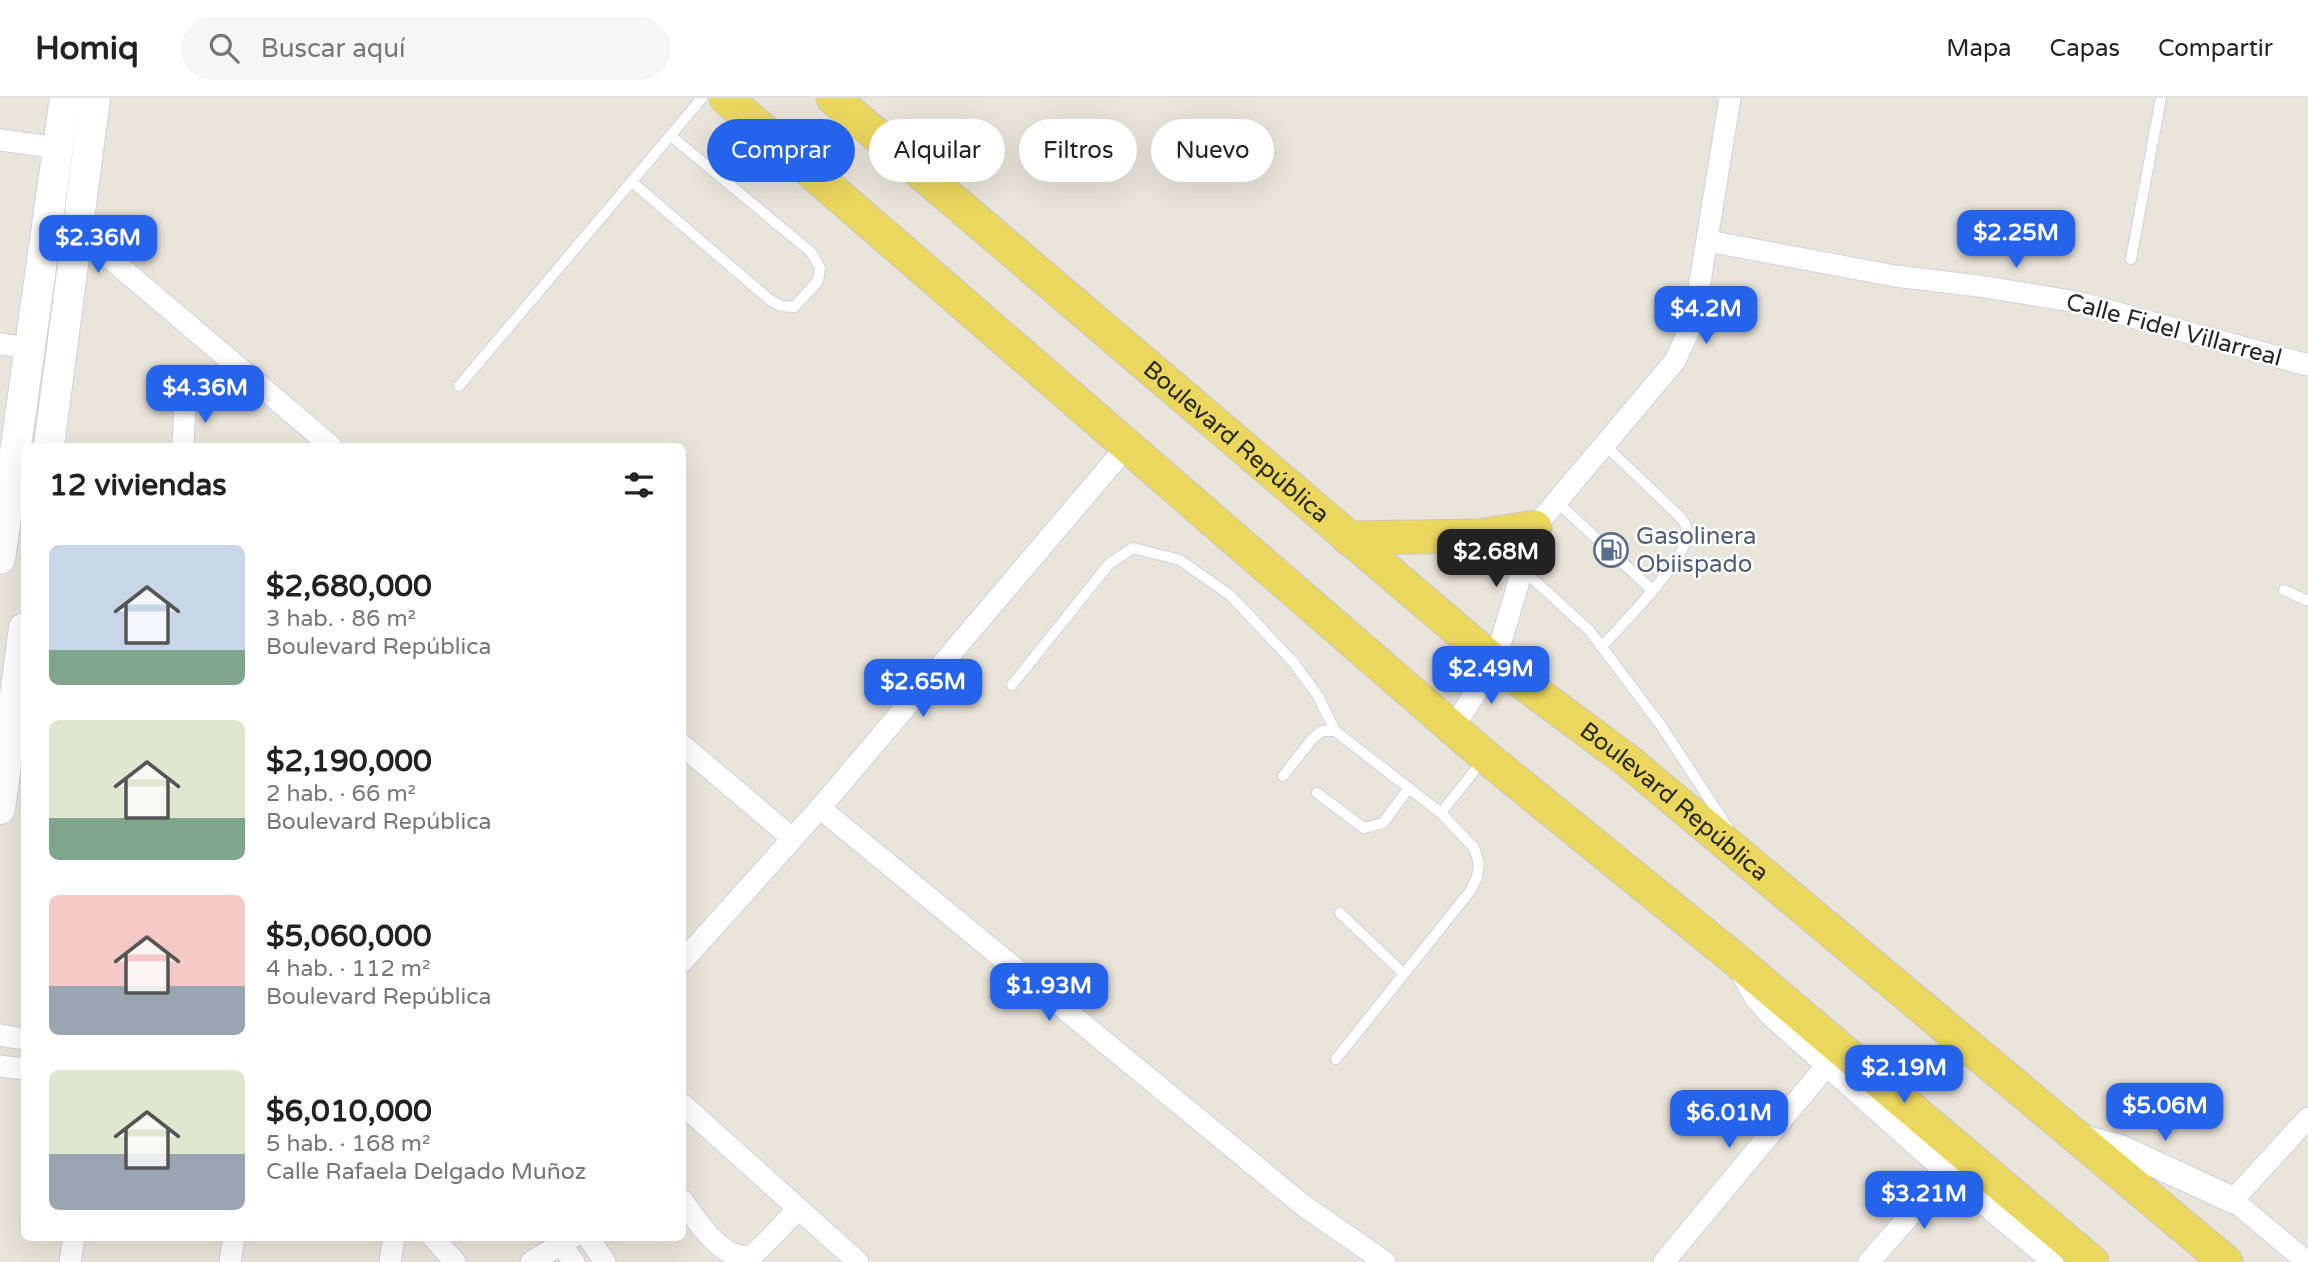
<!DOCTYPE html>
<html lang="es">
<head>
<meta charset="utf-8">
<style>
	:root { --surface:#fff; --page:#f6f6f6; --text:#222; --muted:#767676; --line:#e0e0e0; --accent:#2563eb }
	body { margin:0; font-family:"Varela Round",sans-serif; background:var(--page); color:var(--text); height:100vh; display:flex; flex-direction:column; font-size:26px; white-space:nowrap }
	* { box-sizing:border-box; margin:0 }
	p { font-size:23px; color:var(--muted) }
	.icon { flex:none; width:38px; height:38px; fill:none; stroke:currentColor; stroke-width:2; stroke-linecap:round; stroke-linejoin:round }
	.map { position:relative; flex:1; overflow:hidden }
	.drawer { position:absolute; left:21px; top:345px; width:665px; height:798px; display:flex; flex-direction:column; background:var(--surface); border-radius:10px; box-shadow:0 7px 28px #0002 }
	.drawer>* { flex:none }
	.banner { position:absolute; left:707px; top:21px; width:665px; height:63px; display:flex; gap:14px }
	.price { position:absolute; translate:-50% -60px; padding:0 16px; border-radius:14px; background:var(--accent); color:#fff; font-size:23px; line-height:46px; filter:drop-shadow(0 2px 4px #0008) }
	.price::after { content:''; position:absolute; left:50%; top:42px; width:21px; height:16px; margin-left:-10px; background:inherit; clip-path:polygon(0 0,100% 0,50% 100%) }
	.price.on { background:#222; color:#fff }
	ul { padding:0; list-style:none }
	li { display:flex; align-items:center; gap:21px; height:175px; padding:0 28px }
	li span { display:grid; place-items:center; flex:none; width:196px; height:140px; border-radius:10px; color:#555 }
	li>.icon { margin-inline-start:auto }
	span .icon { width:84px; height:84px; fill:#fffc; stroke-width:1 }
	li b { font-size:30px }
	h2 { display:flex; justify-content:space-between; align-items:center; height:84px; padding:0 28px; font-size:30px }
	.pill { padding:0 24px; border-radius:32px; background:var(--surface); box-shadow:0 7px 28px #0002; font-size:24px; line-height:63px }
	.pill.on { background:var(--accent); color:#fff }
	header { display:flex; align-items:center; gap:42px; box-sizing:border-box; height:98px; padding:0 35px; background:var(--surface); border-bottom:2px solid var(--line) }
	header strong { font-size:33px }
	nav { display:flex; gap:38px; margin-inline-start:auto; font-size:24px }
	.search { width:490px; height:63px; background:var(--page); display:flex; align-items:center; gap:18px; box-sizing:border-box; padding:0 24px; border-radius:38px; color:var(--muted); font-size:26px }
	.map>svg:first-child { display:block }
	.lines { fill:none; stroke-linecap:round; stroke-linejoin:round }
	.service-casing { stroke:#cfd1e1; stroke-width:12 }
	.minor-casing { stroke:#cfd1e1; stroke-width:23 }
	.tertiary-casing { stroke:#cfd1e1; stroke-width:28 }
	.secondary-casing { stroke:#cfd1e1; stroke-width:32 }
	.primary-casing { stroke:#c7c7c7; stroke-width:35 }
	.service { stroke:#fff; stroke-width:10 }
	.minor { stroke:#fff; stroke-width:21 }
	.tertiary { stroke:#fff; stroke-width:26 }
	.secondary { stroke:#fff; stroke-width:30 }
	.primary { stroke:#ecd75e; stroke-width:33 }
	.labels { text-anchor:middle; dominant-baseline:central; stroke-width:5; stroke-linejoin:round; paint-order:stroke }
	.street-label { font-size:24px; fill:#282828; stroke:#fff }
	.service-label { font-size:24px; fill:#4e5e75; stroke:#fff; text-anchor:start }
</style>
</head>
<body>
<header>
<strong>Homiq</strong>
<div class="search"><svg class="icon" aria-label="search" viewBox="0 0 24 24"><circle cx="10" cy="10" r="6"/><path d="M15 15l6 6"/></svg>Buscar aquí</div>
<nav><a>Mapa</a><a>Capas</a><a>Compartir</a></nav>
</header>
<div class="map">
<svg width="2308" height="1164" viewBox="0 0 2308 1164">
	<rect width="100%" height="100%" fill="#eae5da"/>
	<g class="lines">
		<g class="service-casing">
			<g id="service">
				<path d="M632,84l138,118 11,6 13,1 24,-26 2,-13 -9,-16 -140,-116"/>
				<path d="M2131,161l30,-161"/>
				<path d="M459,288l243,-288"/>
				<path d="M1557,404l95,88"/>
				<path d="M1524,473l65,59 73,97 66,101"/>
				<path d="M2284,492l24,11"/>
				<path d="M1601,549c20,-21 83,-85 86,-111 1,-9 -2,-13 -7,-19l-74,-71"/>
				<path d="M1012,587l97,-121 24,-16 47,12 51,36 63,67 24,33 17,35 106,82 33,35 5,15 -2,14 -6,13 -135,169"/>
				<path d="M1283,678l29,-37 10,-8h13"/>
				<path d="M1317,695l47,35 19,-5 26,-35"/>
				<path d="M1441,715l42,-53"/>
				<path d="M1340,815l64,61"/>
			</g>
		</g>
		<g class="minor-casing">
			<g id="minor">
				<path d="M0,42l58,8"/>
				<path d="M78,133l253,215"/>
				<path d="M1708,143l187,35 84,10 98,16 231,63"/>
				<path d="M0,246l29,4"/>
				<path d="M183,348l2,-44"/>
				<path d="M1453,630l42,-66 40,-135 140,-166 19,-42 36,-221"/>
				<path d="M682,647l110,93"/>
				<path d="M820,710l484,398 81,56"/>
				<path d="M682,864l138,-154 308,-363"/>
				<path d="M1742,876l14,25 15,17 176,157 106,89"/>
				<path d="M0,937l24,4"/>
				<path d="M0,968l24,3"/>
				<path d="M682,1006l176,158"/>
				<path d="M682,1102c13,18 40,62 69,56 14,-10 34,-34 47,-47"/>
				<path d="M433,1139l22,25"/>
				<path d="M555,1139l19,25"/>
				<path d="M588,1139l17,25"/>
				<path d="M70,1164l4,-25"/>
				<path d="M230,1164l4,-25"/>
				<path d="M390,1164l4,-25"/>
				<path d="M531,1164l42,-25"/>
				<path d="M1664,1164l164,-198"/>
				<path d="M1869,1164l78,-89"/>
				<path d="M2307,1164l-74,-62 75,-82"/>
			</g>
		</g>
		<g class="tertiary-casing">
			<path id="tertiary" d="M2079,1039l41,11 113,52"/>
		</g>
		<g class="secondary-casing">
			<g id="secondary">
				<path d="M49,348l46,-348"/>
				<path d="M0,461l65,-461"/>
				<path d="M0,711l24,-181"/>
			</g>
		</g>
		<g class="primary-casing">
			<g id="primary">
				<path d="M726,0l760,659 250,203 356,302"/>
				<path id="s1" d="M833,0l662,564 133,99 598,501"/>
				<path d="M1348,440l131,-2 56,-9"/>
			</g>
		</g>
		<use href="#service" class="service"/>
		<use href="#minor" class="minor"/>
		<use href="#tertiary" class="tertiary"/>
		<use href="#secondary" class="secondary"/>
		<use href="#primary" class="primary"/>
	</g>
	<defs>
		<g id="fuel-ring" transform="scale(1.75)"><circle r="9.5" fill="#fff" stroke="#5c6f8a" stroke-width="1.5"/><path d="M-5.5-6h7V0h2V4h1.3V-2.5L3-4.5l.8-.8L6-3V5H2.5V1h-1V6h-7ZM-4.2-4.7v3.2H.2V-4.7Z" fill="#5c6f8a"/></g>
	</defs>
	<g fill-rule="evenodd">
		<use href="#fuel-ring" x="1611" y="452"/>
	</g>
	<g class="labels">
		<g class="street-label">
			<text transform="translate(2174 232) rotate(15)">Calle Fidel Villarreal</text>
			<text stroke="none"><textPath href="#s1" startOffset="530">Boulevard República</textPath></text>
			<text stroke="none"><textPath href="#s1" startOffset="1097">Boulevard República</textPath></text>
		</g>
		<g class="service-label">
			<text x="1636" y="438">Gasolinera<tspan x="1636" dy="28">Obiispado</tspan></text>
		</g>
	</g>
</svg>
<b class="price" style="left:2016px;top:172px">$2.25M</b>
<b class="price" style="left:98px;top:177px">$2.36M</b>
<b class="price" style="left:1706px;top:248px">$4.2M</b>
<b class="price" style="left:205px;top:327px">$4.36M</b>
<b class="price on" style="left:1496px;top:491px">$2.68M</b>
<b class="price" style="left:1491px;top:608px">$2.49M</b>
<b class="price" style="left:923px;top:621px">$2.65M</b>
<b class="price" style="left:1049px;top:925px">$1.93M</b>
<b class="price" style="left:1904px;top:1007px">$2.19M</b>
<b class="price" style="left:2165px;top:1045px">$5.06M</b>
<b class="price" style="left:1729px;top:1052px">$6.01M</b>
<b class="price" style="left:1924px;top:1133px">$3.21M</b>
<div class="banner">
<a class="pill on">Comprar</a>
<a class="pill">Alquilar</a>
<a class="pill">Filtros</a>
<a class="pill">Nuevo</a>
</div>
<section class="drawer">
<h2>12 viviendas<svg class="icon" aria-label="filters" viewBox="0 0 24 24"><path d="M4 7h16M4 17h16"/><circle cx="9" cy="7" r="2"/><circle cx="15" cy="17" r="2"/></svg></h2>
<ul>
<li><span style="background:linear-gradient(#c9d6e8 75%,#7fa58c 0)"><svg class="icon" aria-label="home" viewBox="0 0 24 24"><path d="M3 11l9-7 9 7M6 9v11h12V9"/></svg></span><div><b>$2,680,000</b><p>3 hab. · 86 m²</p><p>Boulevard República</p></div></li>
<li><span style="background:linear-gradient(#dfe7d0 70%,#7fa58c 0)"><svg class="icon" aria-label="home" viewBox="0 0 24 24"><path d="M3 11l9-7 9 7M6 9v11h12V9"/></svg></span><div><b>$2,190,000</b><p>2 hab. · 66 m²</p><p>Boulevard República</p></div></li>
<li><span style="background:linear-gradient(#f6c9c9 65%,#9aa5b1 0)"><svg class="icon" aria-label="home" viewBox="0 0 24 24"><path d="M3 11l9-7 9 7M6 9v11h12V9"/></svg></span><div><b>$5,060,000</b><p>4 hab. · 112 m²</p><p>Boulevard República</p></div></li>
<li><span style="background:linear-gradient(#dfe7d0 60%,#9aa5b1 0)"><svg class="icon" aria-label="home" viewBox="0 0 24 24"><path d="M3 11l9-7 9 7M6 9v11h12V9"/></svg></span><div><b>$6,010,000</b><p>5 hab. · 168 m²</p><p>Calle Rafaela Delgado Muñoz</p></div></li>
</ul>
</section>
</div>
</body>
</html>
